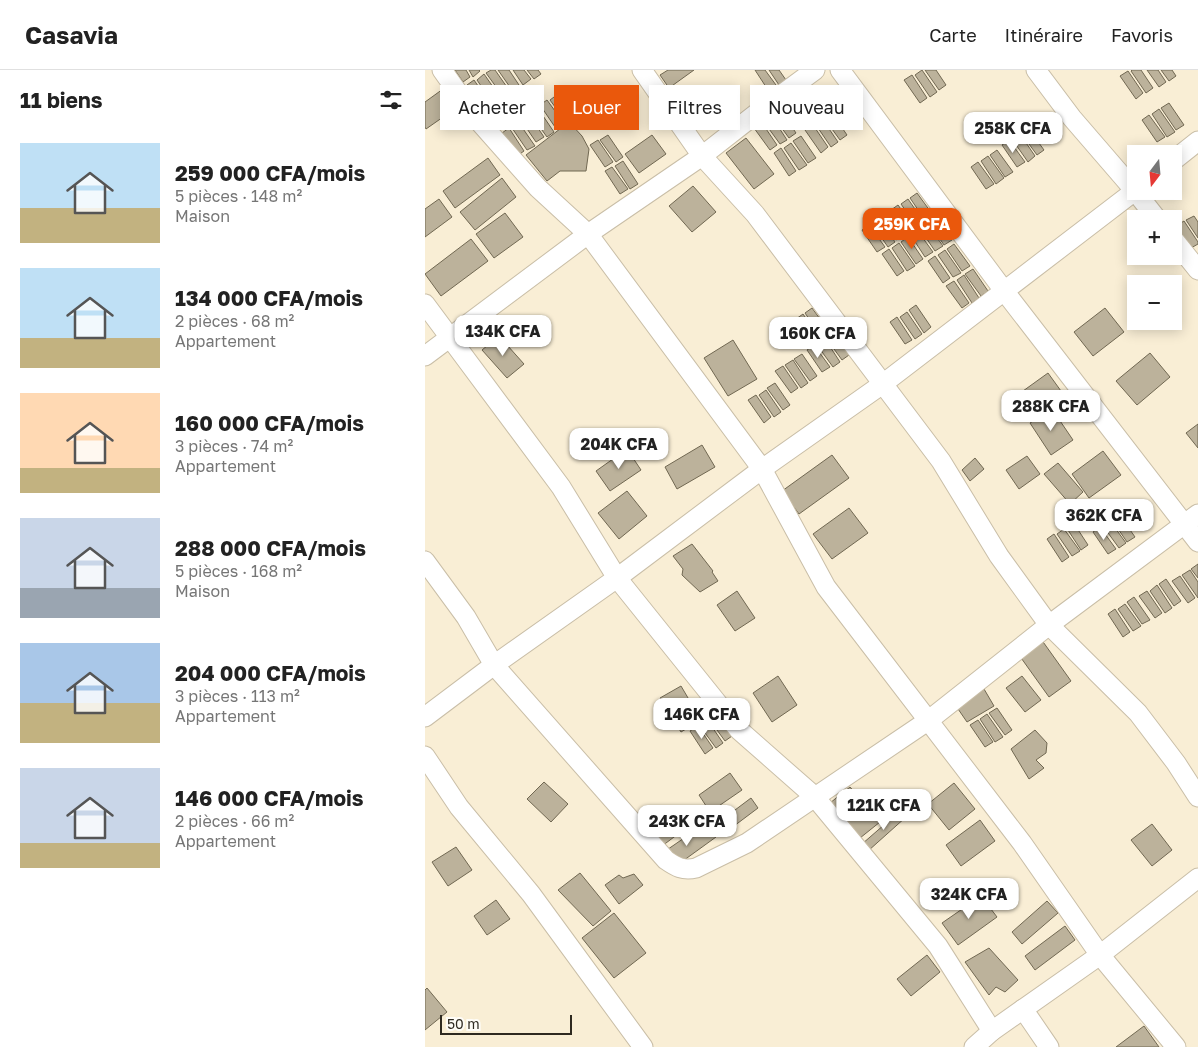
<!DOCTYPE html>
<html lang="fr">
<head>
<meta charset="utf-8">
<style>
	:root { --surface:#fff; --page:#f6f6f6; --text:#222; --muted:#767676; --line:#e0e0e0; --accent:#ea580c }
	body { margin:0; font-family:"Golos Text",sans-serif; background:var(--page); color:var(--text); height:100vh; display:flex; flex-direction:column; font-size:19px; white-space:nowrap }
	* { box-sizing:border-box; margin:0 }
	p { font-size:16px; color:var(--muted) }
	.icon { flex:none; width:28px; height:28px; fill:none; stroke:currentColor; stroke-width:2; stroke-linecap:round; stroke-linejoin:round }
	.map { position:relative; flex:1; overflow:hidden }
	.sheet { display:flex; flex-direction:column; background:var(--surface); width:425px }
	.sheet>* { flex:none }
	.hud { position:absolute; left:15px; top:15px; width:475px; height:45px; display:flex; gap:10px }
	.needle { width:32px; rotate:196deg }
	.fabs { position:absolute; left:702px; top:75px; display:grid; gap:10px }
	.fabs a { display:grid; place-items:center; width:55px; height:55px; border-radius:0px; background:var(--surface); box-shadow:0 2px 12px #0003; font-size:25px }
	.scale { position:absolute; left:15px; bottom:12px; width:132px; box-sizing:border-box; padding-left:5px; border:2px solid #2e2920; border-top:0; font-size:14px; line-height:18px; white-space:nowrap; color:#2e2920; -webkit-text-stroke:4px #fefcf7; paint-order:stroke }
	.price { position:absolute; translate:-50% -42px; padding:0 11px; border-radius:10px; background:#fff; color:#222; font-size:16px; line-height:32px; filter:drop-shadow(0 1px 2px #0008) }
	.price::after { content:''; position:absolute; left:50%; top:30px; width:15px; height:11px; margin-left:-8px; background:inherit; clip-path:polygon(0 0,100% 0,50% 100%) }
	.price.on { background:var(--accent); color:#fff }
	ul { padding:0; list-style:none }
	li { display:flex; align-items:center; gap:15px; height:125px; padding:0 20px }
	li span { display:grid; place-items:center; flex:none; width:140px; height:100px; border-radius:0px; color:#555 }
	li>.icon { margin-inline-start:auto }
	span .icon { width:60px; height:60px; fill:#fffc; stroke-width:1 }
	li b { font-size:21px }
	h2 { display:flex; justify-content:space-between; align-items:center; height:60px; padding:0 20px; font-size:21px }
	.pill { padding:0 18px; border-radius:0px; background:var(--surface); box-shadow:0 2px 12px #0003; font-size:18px; line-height:45px }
	.pill.on { background:var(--accent); color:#fff }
	header { display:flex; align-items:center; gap:30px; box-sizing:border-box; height:70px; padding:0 25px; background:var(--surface); border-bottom:1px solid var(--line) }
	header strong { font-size:24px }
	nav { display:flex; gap:28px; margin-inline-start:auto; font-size:18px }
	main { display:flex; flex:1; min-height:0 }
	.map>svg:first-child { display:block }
	.building { fill:#bcb29b; stroke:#716852 }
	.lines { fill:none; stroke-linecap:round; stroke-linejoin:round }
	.street-casing { stroke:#c9bea7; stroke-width:21 }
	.street { stroke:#fff; stroke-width:19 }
</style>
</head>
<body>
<header>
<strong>Casavia</strong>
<nav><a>Carte</a><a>Itinéraire</a><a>Favoris</a></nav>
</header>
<main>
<section class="sheet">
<h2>11 biens<svg class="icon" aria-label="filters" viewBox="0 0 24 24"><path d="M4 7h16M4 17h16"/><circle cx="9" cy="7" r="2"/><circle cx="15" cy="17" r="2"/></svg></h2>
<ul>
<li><span style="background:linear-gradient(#bfe0f5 65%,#c2b280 0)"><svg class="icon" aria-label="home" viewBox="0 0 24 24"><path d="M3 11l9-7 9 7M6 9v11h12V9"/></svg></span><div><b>259 000 CFA/mois</b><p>5 pièces · 148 m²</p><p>Maison</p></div></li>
<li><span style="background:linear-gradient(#bfe0f5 70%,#c2b280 0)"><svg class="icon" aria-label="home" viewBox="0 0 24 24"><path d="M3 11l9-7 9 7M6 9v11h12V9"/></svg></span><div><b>134 000 CFA/mois</b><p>2 pièces · 68 m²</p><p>Appartement</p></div></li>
<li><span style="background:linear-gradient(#ffd9b3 75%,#c2b280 0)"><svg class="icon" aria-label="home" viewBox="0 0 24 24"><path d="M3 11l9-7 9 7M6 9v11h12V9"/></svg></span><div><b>160 000 CFA/mois</b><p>3 pièces · 74 m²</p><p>Appartement</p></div></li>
<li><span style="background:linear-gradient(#c9d6e8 70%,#9aa5b1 0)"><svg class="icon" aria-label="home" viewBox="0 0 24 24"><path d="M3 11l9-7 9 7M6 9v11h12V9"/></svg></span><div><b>288 000 CFA/mois</b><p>5 pièces · 168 m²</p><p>Maison</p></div></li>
<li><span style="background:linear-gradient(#a9c7e8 60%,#c2b280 0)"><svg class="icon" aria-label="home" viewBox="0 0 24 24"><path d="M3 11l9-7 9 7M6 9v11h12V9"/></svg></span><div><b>204 000 CFA/mois</b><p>3 pièces · 113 m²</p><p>Appartement</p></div></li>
<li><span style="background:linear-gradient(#c9d6e8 75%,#c2b280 0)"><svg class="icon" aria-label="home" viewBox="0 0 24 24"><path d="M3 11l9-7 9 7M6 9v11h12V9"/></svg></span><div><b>146 000 CFA/mois</b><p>2 pièces · 66 m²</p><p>Appartement</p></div></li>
</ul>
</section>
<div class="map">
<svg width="773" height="977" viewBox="0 0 773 977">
	<rect width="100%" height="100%" fill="#f9eed5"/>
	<g class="building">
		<path d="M30,0h11l4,7 -7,5z"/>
		<path d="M44,0h10l1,1 -7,6z"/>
		<path d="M66,0h4l14,20 -7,5 -16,-22z"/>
		<path d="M73,0h11l10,15 -7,5z"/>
		<path d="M88,0h11l7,9 -8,6z"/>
		<path d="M102,0h11l3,4 -7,5z"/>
		<path d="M243,0h26l-25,18 -9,-13z"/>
		<path d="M330,0h10l11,15 -8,5z"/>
		<path d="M344,0h10l7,10 -7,5z"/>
		<path d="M497,0l15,22 -7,5 -15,-22z"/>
		<path d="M500,0h11l10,15 -7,5z"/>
		<path d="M707,0h9l12,18 -7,5 -15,-22z"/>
		<path d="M722,0h11l8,12 -7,5z"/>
		<path d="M736,0h11l4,6 -7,5z"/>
		<path d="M703,1l15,22 -7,6 -16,-23z"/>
		<path d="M59,4l16,23 -8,5 -15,-22z"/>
		<path d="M487,5l15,23 -7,5 -16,-23z"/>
		<path d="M49,10l15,22 -7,5 -15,-22z"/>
		<path d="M388,17l15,22 -7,5 -15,-22z"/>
		<path d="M18,19l13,19 -30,21 -1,-2v-25z"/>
		<path d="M379,23l15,23 -7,4 -16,-22z"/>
		<path d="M133,24l15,23 -7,5 -16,-22z"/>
		<path d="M369,29l15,22 -7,5 -16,-22z"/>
		<path d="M122,30l16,22 -8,5 -15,-22z"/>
		<path d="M744,33l15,22 -8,5 -15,-22z"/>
		<path d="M734,39l16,23 -8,5 -15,-23z"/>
		<path d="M114,40l15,22 -7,5 -16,-22z"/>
		<path d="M356,41l15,22 -7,5 -16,-22z"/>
		<path d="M407,43l15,22 -7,5 -16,-22z"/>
		<path d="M104,45l15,22 -8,5 -15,-22z"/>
		<path d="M724,45l16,22 -8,5 -15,-22z"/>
		<path d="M347,47l15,23 -7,4 -16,-22z"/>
		<path d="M398,50l15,22 -7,5 -15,-22z"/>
		<path d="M144,52l13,14 7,13 -3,22h-26l-13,10 -21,-26z"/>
		<path d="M94,53l16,23 -8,4 -15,-22z"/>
		<path d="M337,53l15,22 -7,5 -16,-22z"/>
		<path d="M388,55l15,22 -7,6 -16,-23z"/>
		<path d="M84,58l15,23 -7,5 -15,-23z"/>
		<path d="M603,58l16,22 -7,5 -16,-22z"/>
		<path d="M595,64l15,22 -7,6 -16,-23z"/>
		<path d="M183,65l15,22 -7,5 -16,-22z"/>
		<path d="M227,65l14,19 -27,19 -14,-19z"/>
		<path d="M376,66l15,22 -8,5 -15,-22z"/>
		<path d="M321,68l28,36 -20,15 -28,-36z"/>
		<path d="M173,70l15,22 -8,5 -15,-22z"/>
		<path d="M584,70l16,22 -8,5 -15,-22z"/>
		<path d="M366,73l16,22 -8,5 -15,-22z"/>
		<path d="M356,78l15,23 -7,5 -15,-23z"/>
		<path d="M572,80l16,22 -8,5 -15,-22z"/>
		<path d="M563,86l16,22 -8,6 -15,-23z"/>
		<path d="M63,88l12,17 -45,33 -12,-17z"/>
		<path d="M198,91l15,23 -8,5 -15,-23z"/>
		<path d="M553,92l16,22 -8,5 -15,-22z"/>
		<path d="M187,97l16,22 -8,5 -15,-23z"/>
		<path d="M77,108l14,19 -41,33 -15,-18z"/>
		<path d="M268,116l23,26 -24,20 -23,-26z"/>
		<path d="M492,123l16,22 -8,5 -15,-22z"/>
		<path d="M14,129l13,18 -27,20v-28z"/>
		<path d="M483,129l16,23 -7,5 -16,-23z"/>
		<path d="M473,135l16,22 -8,5 -15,-22z"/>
		<path d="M80,143l18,24 -29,21 -18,-24z"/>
		<path d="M464,143l15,22 -8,5 -15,-22z"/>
		<path d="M769,146l4,6v16l-12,-18z"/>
		<path d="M511,147l16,23 -8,5 -15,-22z"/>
		<path d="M454,149l16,23 -7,5 -16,-23z"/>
		<path d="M759,151l14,21v2l-7,4 -15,-22z"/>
		<path d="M502,154l16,22 -8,5 -15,-22z"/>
		<path d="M444,155l16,22 -8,5 -15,-22z"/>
		<path d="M492,160l16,22 -8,5 -15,-23z"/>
		<path d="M483,167l15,22 -7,5 -15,-22z"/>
		<path d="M46,169l17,22 -47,35 -16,-22z"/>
		<path d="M474,173l16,23 -8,5 -15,-23z"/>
		<path d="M529,174l16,22 -8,5 -15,-22z"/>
		<path d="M464,179l15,22 -7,5 -15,-22z"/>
		<path d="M520,180l16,23 -8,4 -15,-22z"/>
		<path d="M510,186l15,22 -7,5 -15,-22z"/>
		<path d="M548,199l15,22 -7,5 -16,-22z"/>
		<path d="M539,205l15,23 -7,5 -15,-23z"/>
		<path d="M529,211l15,22 -7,5 -16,-22z"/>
		<path d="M491,235l15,22 -7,6 -15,-23z"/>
		<path d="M387,238l16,22 -8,5 -15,-22z"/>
		<path d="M680,238l19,24 -31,24 -19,-24z"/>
		<path d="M482,242l15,22 -7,5 -15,-22z"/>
		<path d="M378,244l16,23 -8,5 -15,-23z"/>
		<path d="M472,247l15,23 -7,4 -15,-22z"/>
		<path d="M368,250l15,22 -7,5 -15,-22z"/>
		<path d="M409,263l15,22 -7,5 -16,-22z"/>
		<path d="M74,266l25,28 -17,14 -25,-28z"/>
		<path d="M400,269l15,23 -7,5 -16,-22z"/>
		<path d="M308,270l24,39 -29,17 -24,-38z"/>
		<path d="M389,275l16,22 -8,5 -15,-22z"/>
		<path d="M725,283l20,24 -33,28 -21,-24z"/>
		<path d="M377,284l15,22 -7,5 -16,-22z"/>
		<path d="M368,290l15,23 -7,5 -16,-23z"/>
		<path d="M358,296l15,22 -7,5 -16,-22z"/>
		<path d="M623,303l13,18 -25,18 -13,-18z"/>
		<path d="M350,313l15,22 -7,5 -16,-22z"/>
		<path d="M341,320l15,22 -7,5 -15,-22z"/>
		<path d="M331,325l15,22 -7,6 -16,-23z"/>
		<path d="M627,339l21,31 -22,15 -21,-32z"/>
		<path d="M773,354v24l-12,-15z"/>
		<path d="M277,375l13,22 -38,22 -12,-22z"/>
		<path d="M202,379l14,21 -31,21 -14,-20z"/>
		<path d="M678,381l18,24 -32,23 -17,-24z"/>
		<path d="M407,385l17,23 -50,36 -17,-23z"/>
		<path d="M602,386l13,18 -21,15 -13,-19z"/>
		<path d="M550,388l9,11 -14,12 -8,-11z"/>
		<path d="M633,393l25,29 -13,12 -26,-30z"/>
		<path d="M202,421l20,25 -28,23 -21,-26z"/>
		<path d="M424,438l19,25 -36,26 -19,-25z"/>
		<path d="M694,444l16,23 -8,5 -15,-22z"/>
		<path d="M685,451l16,22 -7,5 -16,-22z"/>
		<path d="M648,452l15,23 -7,5 -15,-23z"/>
		<path d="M675,457l16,22 -8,5 -15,-22z"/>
		<path d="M639,459l16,22 -8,5 -15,-22z"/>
		<path d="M629,464l15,23 -7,5 -15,-23z"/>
		<path d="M267,474l21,27 -1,1 6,9 -18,11 -18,-17 1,-6 -10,-13z"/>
		<path d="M773,494v14l-7,-9z"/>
		<path d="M765,500l8,12v16l-16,-23z"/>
		<path d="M755,506l15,22 -7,5 -16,-22z"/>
		<path d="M741,509l15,22 -7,5 -15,-22z"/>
		<path d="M732,515l15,23 -7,5 -15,-22z"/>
		<path d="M312,521l18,27 -20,13 -18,-26z"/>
		<path d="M722,521l15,22 -7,5 -16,-22z"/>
		<path d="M709,527l16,23 -8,4 -15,-22z"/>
		<path d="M700,534l16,22 -8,5 -15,-22z"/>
		<path d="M690,539l15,23 -7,5 -15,-23z"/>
		<path d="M616,569l30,42 -22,16 -30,-42z"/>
		<path d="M353,606l19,29 -25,17 -19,-29z"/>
		<path d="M597,606l19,24 -16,12 -19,-24z"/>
		<path d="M256,616l20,34 -20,12 -21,-34z"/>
		<path d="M559,619l10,17 -27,16 -11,-16z"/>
		<path d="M572,638l15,22 -7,5 -16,-22z"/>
		<path d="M292,644l15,22 -7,5 -16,-22z"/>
		<path d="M562,644l16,23 -8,5 -15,-23z"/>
		<path d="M553,650l15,22 -8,5 -15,-22z"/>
		<path d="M283,651l15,22 -7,5 -16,-22z"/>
		<path d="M273,656l15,22 -8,6 -15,-23z"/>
		<path d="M610,660l12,13 -1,10 -10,7 8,8 -15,11 -18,-30z"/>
		<path d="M305,703l12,17 -32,22 -11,-17z"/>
		<path d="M119,712l24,22 -17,18 -24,-23z"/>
		<path d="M529,713l21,26 -26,21 -21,-26z"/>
		<path d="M425,717l30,35 -20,16 -30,-35z"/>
		<path d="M326,728l7,10 -36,27 -7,-10z"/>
		<path d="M258,736l11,16 -32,24 -12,-16z"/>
		<path d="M475,741l6,6 -38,34 -6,-7z"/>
		<path d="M555,750l15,21 -34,25 -15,-21z"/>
		<path d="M281,753l10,14 -47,34 -11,-15z"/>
		<path d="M727,754l20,26 -20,16 -21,-26z"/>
		<path d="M31,777l16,23 -24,16 -16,-24z"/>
		<path d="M155,803l31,38 -18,15 -35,-36z"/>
		<path d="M209,804l9,11 -24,19 -14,-19 14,-10 4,3z"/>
		<path d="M556,826l16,21 -39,28 -16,-22z"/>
		<path d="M71,830l14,19 -23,16 -13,-19z"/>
		<path d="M622,831l11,12 -36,31 -10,-12z"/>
		<path d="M189,843l32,40 -32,25 -32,-40z"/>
		<path d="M640,856l10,14 -40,30 -10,-14z"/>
		<path d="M564,878l29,32 -13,12 -9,-5 -7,8 -24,-33z"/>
		<path d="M502,885l13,17 -29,24 -14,-17z"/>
		<path d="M2,918l20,24 -22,18v-40z"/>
		<path d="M719,956l15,21h-43z"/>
	</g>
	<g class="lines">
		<g class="street-casing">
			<g id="street">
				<path d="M17,0l34,48 62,70 50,46 174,235 64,118 196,256 78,112 76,92"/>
				<path d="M217,0l60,86 53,58 186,247 58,95 50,69 89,88 38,50 22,34"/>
				<path d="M415,0l165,222 193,250"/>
				<path d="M611,0l36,48 63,73 22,28"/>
				<path d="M749,90l24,-19"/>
				<path d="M749,170l24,30"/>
				<path d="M0,234l136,183 56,91 122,152 75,66 124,150 54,85"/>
				<path d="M0,286l163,-122 114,-78 64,-50 49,-36"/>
				<path d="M0,491l41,56 28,48 172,195c10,7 17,11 30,8l51,-25 182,-123 120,-95 149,-111"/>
				<path d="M0,647l69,-52 123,-87 145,-109 122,-86 252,-193"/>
				<path d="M0,686l34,51 72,87 112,153"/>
				<path d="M598,939l26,38"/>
				<path d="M549,977l18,-16 108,-76 98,-77"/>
			</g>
		</g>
		<use href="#street" class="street"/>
	</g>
</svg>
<div class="fabs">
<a><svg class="needle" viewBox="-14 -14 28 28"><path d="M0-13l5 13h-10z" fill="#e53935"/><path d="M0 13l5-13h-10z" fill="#767676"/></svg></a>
<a>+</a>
<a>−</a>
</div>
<div class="scale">50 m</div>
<b class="price" style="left:588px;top:84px">258K CFA</b>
<b class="price on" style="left:487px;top:180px">259K CFA</b>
<b class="price" style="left:78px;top:287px">134K CFA</b>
<b class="price" style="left:393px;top:289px">160K CFA</b>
<b class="price" style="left:626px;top:362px">288K CFA</b>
<b class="price" style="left:194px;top:400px">204K CFA</b>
<b class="price" style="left:679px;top:471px">362K CFA</b>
<b class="price" style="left:277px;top:670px">146K CFA</b>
<b class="price" style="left:459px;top:761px">121K CFA</b>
<b class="price" style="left:262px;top:777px">243K CFA</b>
<b class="price" style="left:544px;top:850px">324K CFA</b>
<div class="hud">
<a class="pill">Acheter</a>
<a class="pill on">Louer</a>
<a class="pill">Filtres</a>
<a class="pill">Nouveau</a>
</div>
</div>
</main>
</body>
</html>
